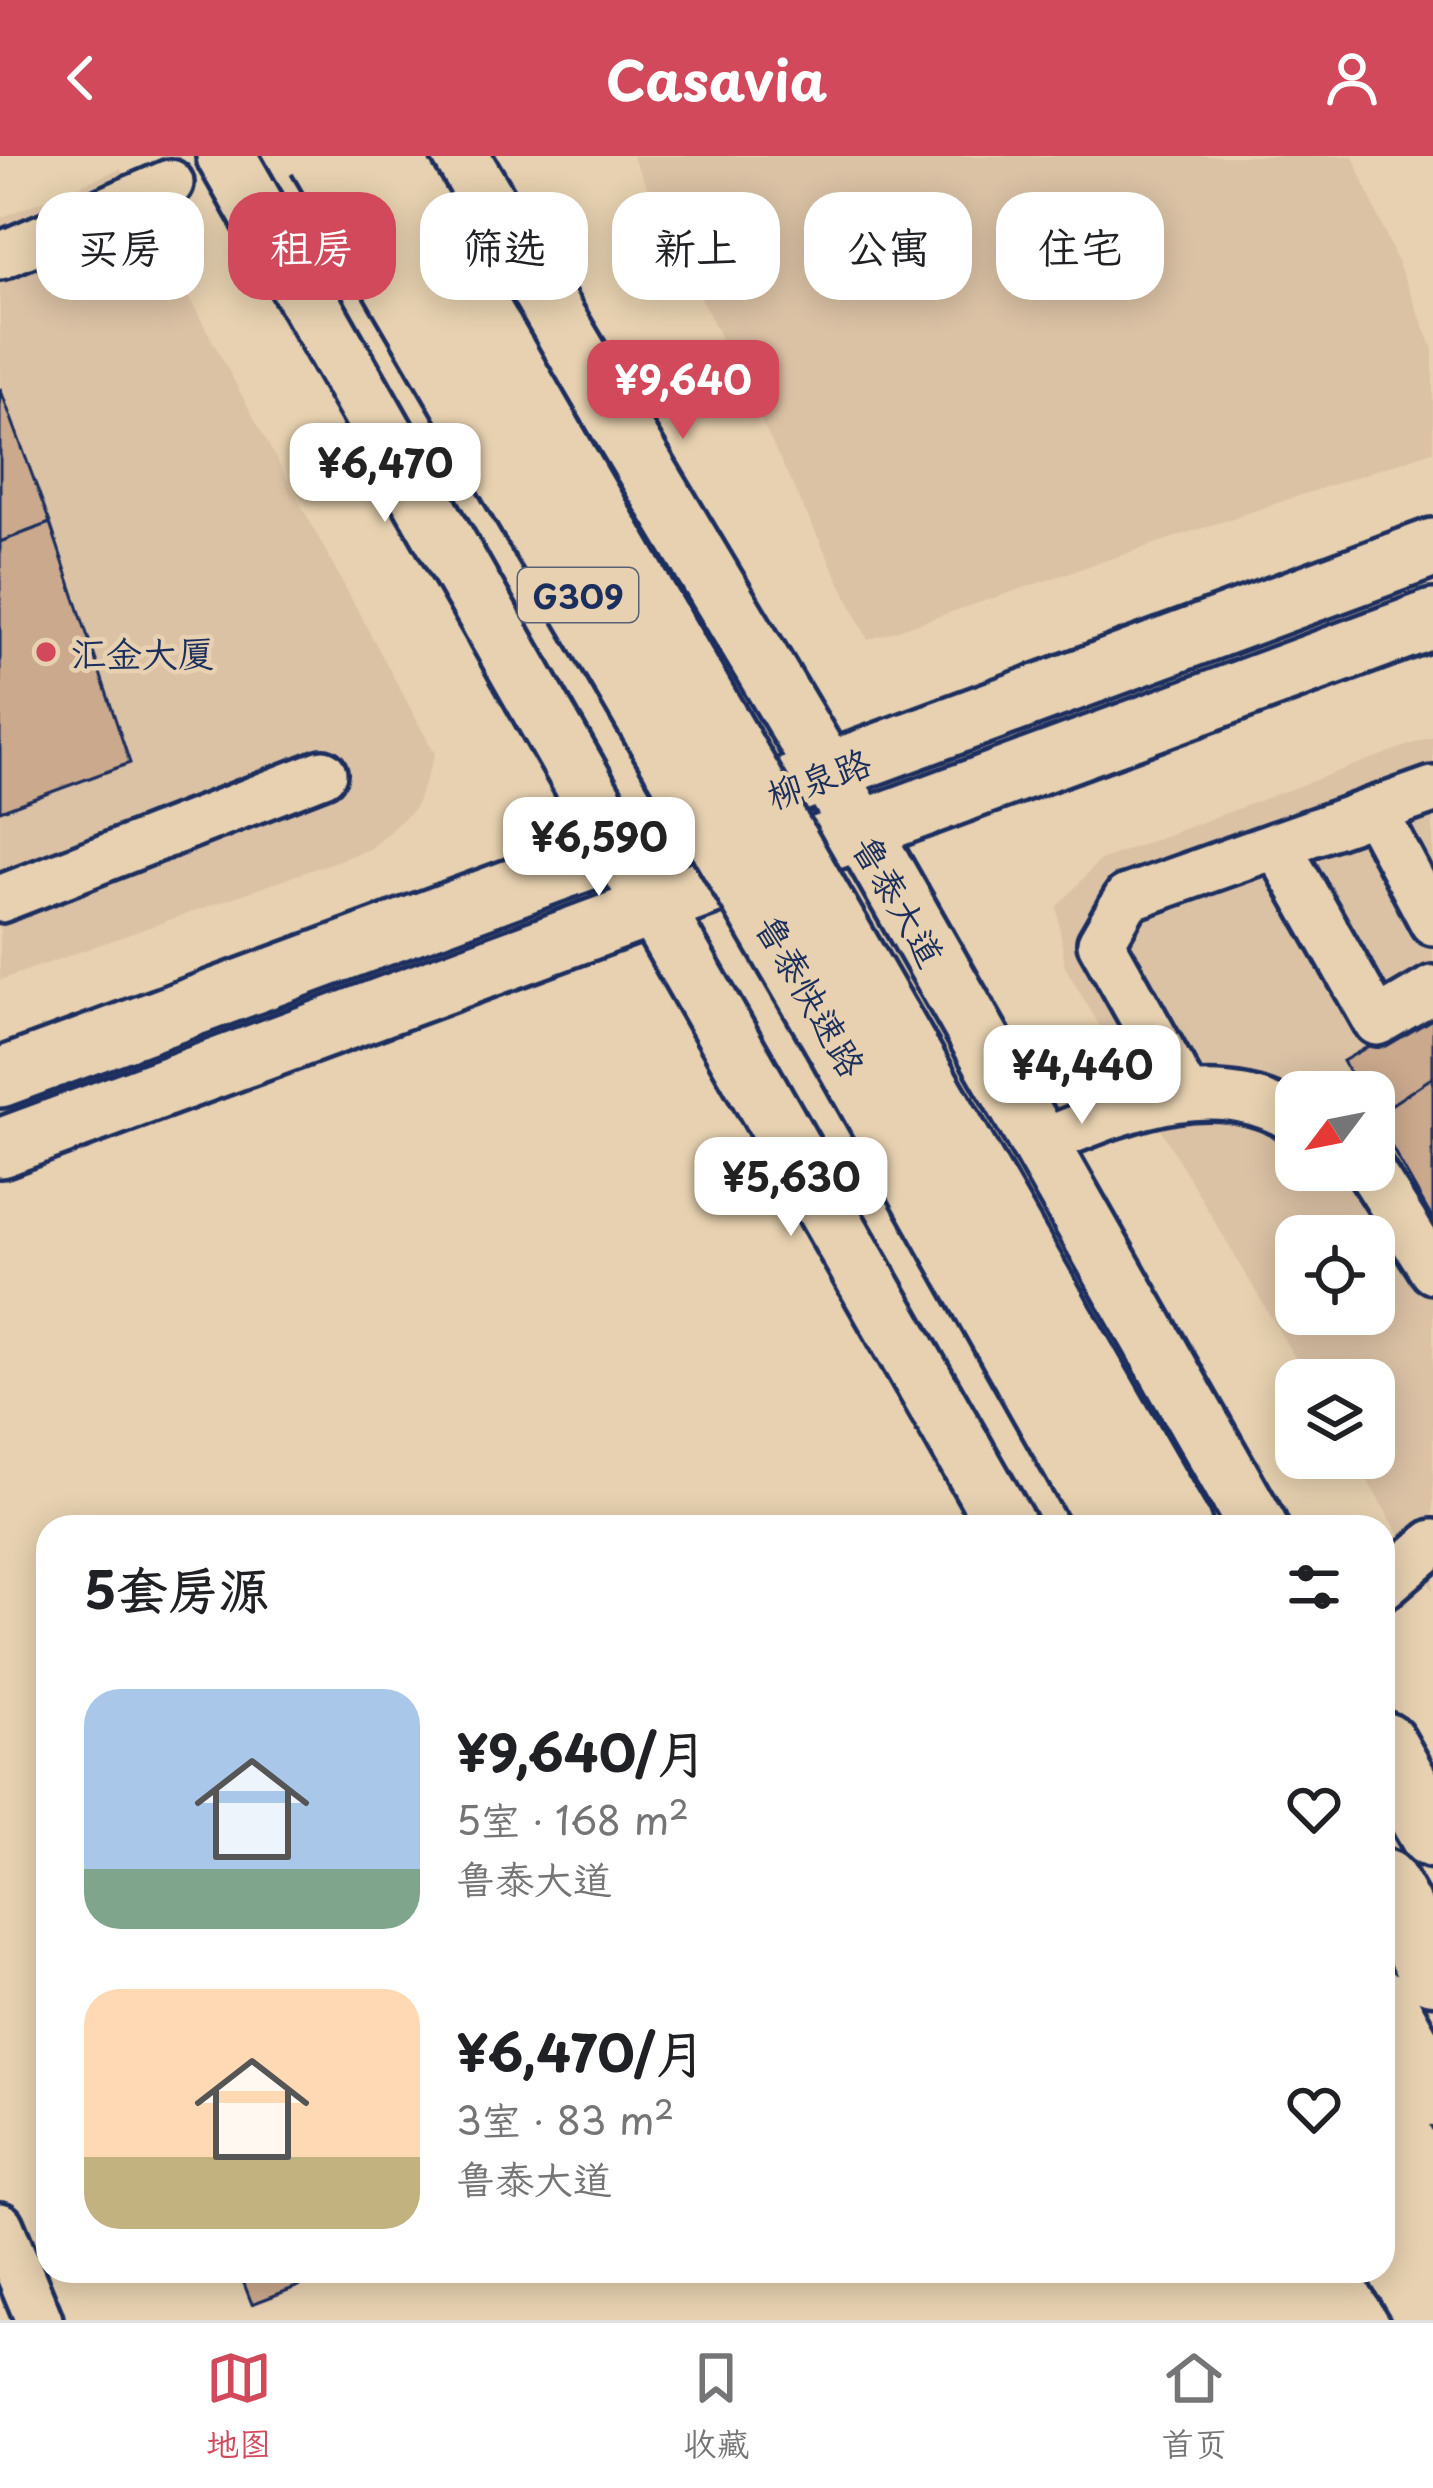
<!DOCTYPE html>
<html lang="zh">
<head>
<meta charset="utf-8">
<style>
	:root { --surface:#fff; --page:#f2f2f2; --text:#202124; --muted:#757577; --line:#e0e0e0; --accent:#d1495b }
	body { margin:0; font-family:"Playpen Sans","LXGW WenKai TC",sans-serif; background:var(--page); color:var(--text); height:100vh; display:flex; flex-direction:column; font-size:45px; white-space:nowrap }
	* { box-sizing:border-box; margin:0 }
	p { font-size:39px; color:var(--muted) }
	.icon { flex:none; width:66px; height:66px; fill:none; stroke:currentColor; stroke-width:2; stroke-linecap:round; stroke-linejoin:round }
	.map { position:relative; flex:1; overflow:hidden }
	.panel { position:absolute; left:36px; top:1359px; width:1359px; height:768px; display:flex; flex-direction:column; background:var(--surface); border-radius:36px; box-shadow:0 6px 30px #0003 }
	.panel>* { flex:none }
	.hud { position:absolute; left:36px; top:36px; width:1362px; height:108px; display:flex; gap:24px }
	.needle { width:78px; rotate:238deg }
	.buttons { position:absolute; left:1275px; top:915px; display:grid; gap:24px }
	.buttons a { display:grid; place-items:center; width:120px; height:120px; border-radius:24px; background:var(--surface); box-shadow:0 6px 30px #0003; font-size:60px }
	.price { position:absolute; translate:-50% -102px; padding:0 27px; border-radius:24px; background:#fff; color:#222; font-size:39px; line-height:78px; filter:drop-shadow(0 3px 6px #0008) }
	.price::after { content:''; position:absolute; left:50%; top:72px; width:36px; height:27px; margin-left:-18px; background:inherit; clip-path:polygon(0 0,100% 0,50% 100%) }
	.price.selected { background:var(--accent); color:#fff }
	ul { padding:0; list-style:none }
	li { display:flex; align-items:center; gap:36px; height:300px; padding:0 48px }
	li span { display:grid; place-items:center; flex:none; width:336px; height:240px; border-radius:36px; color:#555 }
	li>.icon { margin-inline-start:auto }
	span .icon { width:144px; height:144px; fill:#fffc; stroke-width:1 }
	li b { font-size:51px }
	h2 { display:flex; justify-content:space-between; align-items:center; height:144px; padding:0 48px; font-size:51px }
	.pill { padding:0 42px; border-radius:36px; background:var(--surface); box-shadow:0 6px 30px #0003; font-size:42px; line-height:108px }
	.pill.selected { background:var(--accent); color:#fff }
	header { display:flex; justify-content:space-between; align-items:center; height:156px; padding:0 48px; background:var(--accent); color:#fff; font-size:54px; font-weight:700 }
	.tabs { display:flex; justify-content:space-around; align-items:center; height:168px; border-top:3px solid var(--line); background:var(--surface); font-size:33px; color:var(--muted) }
	.tabs a { display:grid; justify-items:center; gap:6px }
	.tabs .selected { color:var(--accent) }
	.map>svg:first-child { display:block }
	.built { fill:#dbc2a5; fill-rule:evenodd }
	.building { fill:#cba98d; stroke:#1b2f5e; stroke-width:3 }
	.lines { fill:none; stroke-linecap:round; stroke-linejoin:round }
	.minor-casing { stroke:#1b2f5e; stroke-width:54 }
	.major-casing { stroke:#1b2f5e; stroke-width:66 }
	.highway-casing { stroke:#1b2f5e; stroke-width:75 }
	.minor { stroke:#e7d1b0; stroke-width:45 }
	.major { stroke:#e7d1b0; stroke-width:57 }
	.highway { stroke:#e7d1b0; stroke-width:66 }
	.highway-bridge-casing { stroke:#1b2f5e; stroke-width:75; stroke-linecap:butt }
	.highway-bridge { stroke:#e7d1b0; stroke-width:66 }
	.poi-dot { fill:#d1495b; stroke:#e7d1b0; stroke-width:4.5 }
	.labels { text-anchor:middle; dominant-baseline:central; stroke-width:9; stroke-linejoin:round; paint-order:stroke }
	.shield { fill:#e7d1b0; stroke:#586077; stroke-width:3 }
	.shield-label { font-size:33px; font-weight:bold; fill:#1b2f5e }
	.poi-label { font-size:36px; fill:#1b2f5e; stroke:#e7d1b0; text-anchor:start }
	.street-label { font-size:36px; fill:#1b2f5e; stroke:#e7d1b0 }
</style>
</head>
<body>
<header><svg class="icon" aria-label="back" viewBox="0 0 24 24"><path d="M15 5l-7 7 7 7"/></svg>Casavia<svg class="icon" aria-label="person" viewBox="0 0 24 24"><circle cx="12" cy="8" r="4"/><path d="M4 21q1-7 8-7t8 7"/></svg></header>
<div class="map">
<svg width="1433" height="2164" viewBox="0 0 1433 2164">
	<rect width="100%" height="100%" fill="#e7d1b0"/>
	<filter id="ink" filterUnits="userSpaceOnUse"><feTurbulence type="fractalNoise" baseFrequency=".00833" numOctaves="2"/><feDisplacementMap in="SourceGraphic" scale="24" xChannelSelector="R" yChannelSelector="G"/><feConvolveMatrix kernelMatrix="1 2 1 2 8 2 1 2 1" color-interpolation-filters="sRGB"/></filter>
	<g filter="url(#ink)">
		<g class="built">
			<path d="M632,0h721l80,192v103l-565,189z"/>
			<path d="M120,13l315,585 -20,54 -45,41 -370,131v-762z"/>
			<path d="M1433,580v855l-79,-133h20v-78h-66l-243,-413 -8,-60 43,-47zM1296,936h78v78h-78zM1296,1080h78v78h-78z"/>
		</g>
		<g class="building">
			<path d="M0,232l50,135 -50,19z"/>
			<path d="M50,367l80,240 -130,48v-269z"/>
			<path d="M1433,853v211l-59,-104v-24h-14l-17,-31z"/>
			<path d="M1433,921v143l-59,-104z"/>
			<path d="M239,2115h99l-86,33z"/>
		</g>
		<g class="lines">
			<g class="minor-casing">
				<g id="minor">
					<path d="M0,100l170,-73"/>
					<path d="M1374,655l59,111"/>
					<path d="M1277,689l100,177 56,-33"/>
					<path d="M0,743l323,-126"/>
					<path d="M1185,937l-84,-150 26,-45 306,-108"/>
					<path d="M1038,988c82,-33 174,-76 258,-24"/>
					<path d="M1370,1014l63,100"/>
					<path d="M1383,1430l50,-43"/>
					<path d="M0,2070l39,94"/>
					<path d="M1383,2102l37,62"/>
				</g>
			</g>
			<g class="major-casing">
				<g id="major">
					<path d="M226,0l781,1371"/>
					<path d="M459,0l404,677 395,694"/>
					<path d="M0,922l1433,-530"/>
					<path d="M0,992l1433,-529"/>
					<path d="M1383,1947l50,87"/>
				</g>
			</g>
			<g class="highway-casing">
				<g id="highway">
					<path d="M886,863l292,508"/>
					<path d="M835,878l278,493"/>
					<path d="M1383,1590l50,88"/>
					<path d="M1383,1727l50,87"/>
					<path d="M1383,1848l50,89"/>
					<path d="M1383,2029l50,87"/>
				</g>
			</g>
			<use href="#minor" class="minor"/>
			<use href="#major" class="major"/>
			<use href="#highway" class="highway"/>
			<g class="highway-bridge-casing">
				<g id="highway-bridge">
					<path d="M322,0l513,878"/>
					<path d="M387,0l499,863"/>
				</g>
			</g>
			<use href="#highway-bridge" class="highway-bridge"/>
		</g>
	</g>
	<circle class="poi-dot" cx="46" cy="496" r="12"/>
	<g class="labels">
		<rect class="shield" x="518" y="412" width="120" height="54" rx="9"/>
		<g class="shield-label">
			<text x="578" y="439">G309</text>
		</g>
		<g class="poi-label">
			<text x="70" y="496">汇金大厦</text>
		</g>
		<g class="street-label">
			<text transform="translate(818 621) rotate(-20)">柳泉路</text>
			<text transform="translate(900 744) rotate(60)">鲁泰大道</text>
			<text transform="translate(812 839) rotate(60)">鲁泰快速路</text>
		</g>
	</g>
</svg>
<div class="buttons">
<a><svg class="needle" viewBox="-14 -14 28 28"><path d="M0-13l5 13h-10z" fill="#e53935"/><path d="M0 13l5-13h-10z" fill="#757577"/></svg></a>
<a><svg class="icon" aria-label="locate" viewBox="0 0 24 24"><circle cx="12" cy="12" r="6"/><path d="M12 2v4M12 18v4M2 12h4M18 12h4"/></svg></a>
<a><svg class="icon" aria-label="layers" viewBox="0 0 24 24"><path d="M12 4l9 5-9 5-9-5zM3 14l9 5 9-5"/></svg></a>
</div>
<b class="price selected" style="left:683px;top:286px">¥9,640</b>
<b class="price" style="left:385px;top:369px">¥6,470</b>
<b class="price" style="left:599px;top:743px">¥6,590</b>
<b class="price" style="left:1082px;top:971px">¥4,440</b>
<b class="price" style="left:791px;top:1083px">¥5,630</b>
<div class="hud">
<a class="pill">买房</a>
<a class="pill selected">租房</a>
<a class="pill">筛选</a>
<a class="pill">新上</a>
<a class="pill">公寓</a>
<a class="pill">住宅</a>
</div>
<section class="panel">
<h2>5套房源<svg class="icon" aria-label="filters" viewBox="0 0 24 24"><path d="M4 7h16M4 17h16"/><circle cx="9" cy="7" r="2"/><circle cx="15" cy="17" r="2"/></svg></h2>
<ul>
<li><span style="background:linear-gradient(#a9c7e8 75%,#7fa58c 0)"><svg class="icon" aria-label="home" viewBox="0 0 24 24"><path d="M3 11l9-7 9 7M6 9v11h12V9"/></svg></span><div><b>¥9,640/月</b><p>5室 · 168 m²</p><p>鲁泰大道</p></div><svg class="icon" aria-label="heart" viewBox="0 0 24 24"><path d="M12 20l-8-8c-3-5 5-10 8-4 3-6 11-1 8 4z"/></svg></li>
<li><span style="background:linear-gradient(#ffd9b3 70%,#c2b280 0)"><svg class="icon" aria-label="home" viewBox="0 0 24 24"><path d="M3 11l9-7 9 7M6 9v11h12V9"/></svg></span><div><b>¥6,470/月</b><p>3室 · 83 m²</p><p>鲁泰大道</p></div><svg class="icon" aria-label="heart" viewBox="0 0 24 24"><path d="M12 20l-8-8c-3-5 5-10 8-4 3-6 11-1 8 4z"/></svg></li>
</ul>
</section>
</div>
<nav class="tabs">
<a class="selected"><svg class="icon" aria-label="map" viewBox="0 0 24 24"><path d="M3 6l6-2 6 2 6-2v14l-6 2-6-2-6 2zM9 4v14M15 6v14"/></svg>地图</a>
<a><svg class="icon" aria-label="saved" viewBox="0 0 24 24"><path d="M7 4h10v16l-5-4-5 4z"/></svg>收藏</a>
<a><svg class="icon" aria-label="home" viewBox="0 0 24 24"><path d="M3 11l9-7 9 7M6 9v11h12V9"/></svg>首页</a>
</nav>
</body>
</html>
